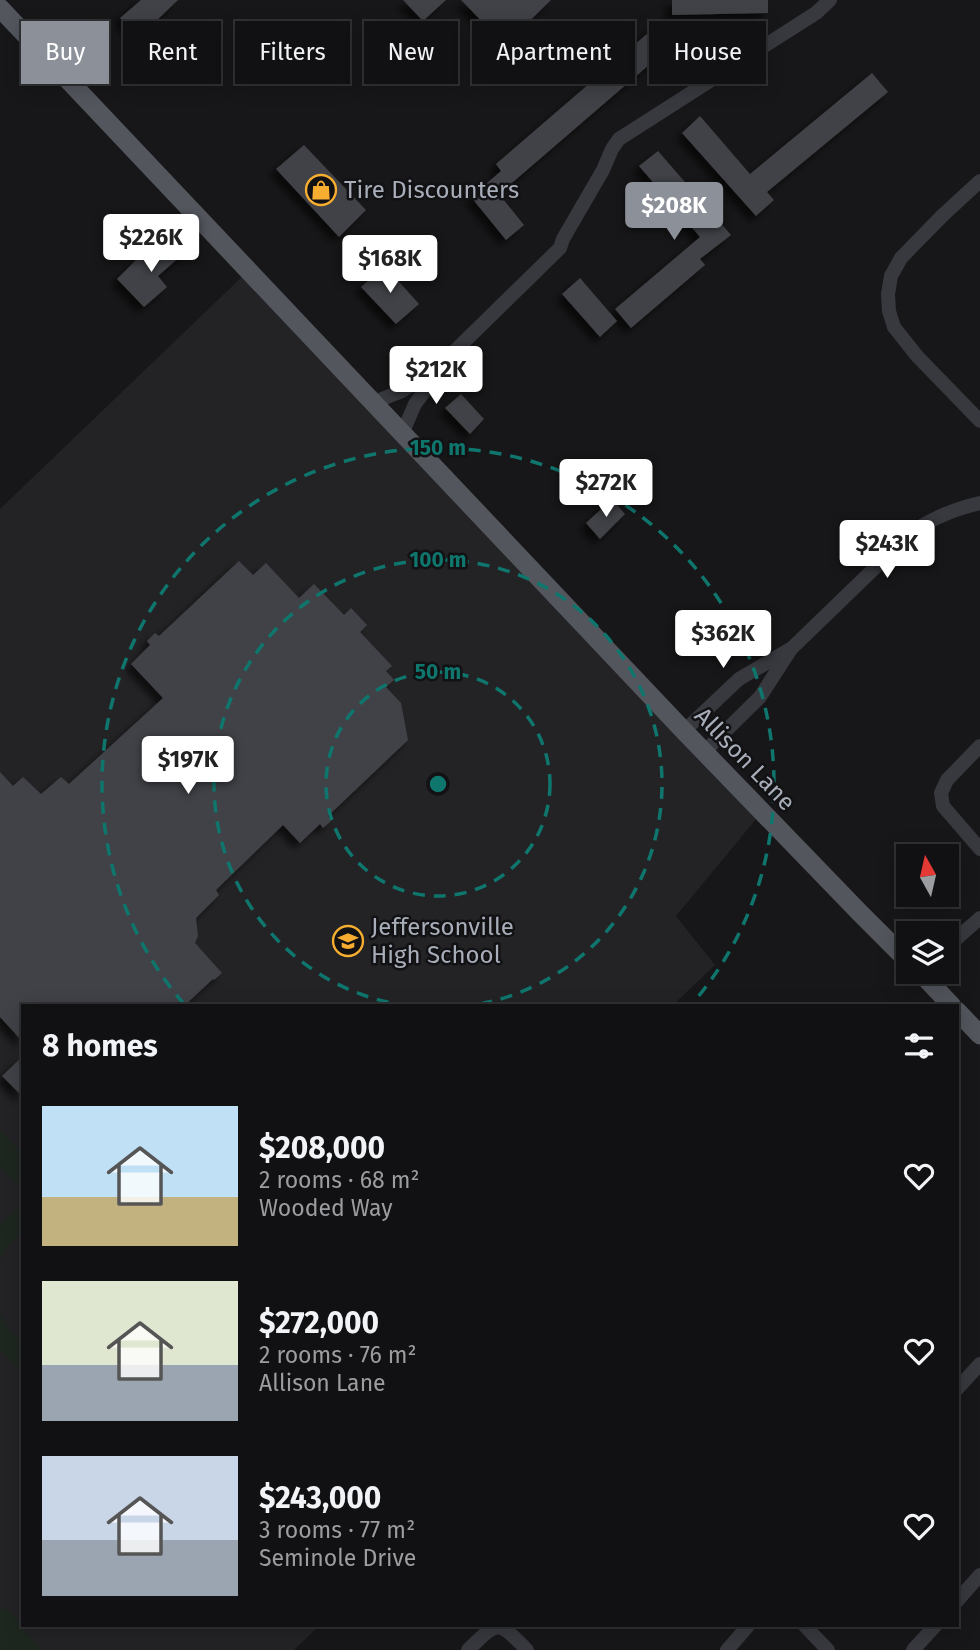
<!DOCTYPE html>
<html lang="en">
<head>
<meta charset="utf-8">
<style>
	:root { --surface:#111113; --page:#1a1a1c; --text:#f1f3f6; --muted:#9c9da0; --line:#303133; --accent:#8c9099 }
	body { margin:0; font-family:"Fira Sans",sans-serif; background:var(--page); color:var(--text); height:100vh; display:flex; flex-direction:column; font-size:26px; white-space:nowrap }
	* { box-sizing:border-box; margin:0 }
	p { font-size:23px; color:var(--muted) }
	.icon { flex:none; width:38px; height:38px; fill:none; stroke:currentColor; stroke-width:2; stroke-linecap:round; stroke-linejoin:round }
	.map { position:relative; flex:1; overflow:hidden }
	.sheet { position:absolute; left:21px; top:1004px; width:938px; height:623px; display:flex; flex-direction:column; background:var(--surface); border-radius:0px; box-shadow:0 4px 18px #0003,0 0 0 2px var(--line) }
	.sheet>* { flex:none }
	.banner { position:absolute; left:21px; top:21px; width:938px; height:63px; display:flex; gap:14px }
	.needle { width:46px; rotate:352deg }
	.buttons { position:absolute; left:896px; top:844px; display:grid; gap:14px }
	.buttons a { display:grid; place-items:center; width:63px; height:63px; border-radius:0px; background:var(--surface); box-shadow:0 4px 18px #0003,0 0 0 2px var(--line); font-size:35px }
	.price { position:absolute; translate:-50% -60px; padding:0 16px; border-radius:7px; background:#fff; color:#222; font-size:23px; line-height:46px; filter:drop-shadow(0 2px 4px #0008) }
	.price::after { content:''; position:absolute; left:50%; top:42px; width:21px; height:16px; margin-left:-10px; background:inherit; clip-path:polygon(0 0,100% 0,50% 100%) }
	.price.active { background:var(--accent); color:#fff }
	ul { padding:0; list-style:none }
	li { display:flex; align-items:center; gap:21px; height:175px; padding:0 21px }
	li span { display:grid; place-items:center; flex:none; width:196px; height:140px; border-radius:0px; color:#555 }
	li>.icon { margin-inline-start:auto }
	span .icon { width:84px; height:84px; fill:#fffc; stroke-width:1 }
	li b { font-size:30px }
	h2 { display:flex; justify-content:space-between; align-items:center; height:84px; padding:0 21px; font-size:30px }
	.tag { padding:0 24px; border-radius:0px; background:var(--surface); box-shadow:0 4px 18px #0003,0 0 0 2px var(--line); font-size:24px; line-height:63px }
	.tag.active { background:var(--accent); color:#fff }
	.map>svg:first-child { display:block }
	.built { fill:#232326 }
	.green { fill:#1e271f }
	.building { fill:#414246; filter:url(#shadow) }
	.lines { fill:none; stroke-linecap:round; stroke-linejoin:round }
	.minor { stroke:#37393e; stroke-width:14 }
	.major { stroke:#53565d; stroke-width:19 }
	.ring { fill:none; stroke:#0f766e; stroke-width:3.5; stroke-dasharray:12 9 }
	.labels { text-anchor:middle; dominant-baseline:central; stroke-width:5; stroke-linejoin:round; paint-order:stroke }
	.poi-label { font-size:24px; fill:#a8aeb9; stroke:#121214; text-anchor:start }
	.street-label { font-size:24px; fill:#a8aeb9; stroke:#121214 }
	.centre { fill:#0f766e; stroke:#121214; stroke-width:3.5 }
	.ring-label { font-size:21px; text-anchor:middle; font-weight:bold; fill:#0f766e; stroke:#121214; stroke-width:5; stroke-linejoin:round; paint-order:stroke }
</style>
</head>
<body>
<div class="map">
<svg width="980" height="1650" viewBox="0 0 980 1650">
	<defs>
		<filter id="shadow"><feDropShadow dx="-6" dy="6" stdDeviation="3.5" flood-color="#0009"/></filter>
	</defs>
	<rect width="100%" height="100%" fill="#171719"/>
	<path class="built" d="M248,271l514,541 -86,104 39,49 -43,41h-649v620h296l-25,24h-294v-1141z"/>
	<g class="green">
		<path d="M0,1131l23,24v23l-7,6 -16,-17z"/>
		<path d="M23,1207v23l-16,16 -7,14v-35l5,-6z"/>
		<path d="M0,1314l7,13 16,19v28l-23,-25z"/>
		<path d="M0,1609h8l33,41h-41z"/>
	</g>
	<g class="building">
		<path d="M141,0h37l-24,23 -3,-3 -16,15 -15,-17z"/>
		<path d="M403,0h43l-23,21z"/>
		<path d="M461,0h90l-46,45z"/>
		<path d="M672,0h96v13l-96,2z"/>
		<path d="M662,21l16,19 -179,154 25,31 -18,15 -35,-43 30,-26 -5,-7z"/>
		<path d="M872,73l16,19 -121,100 7,8 -18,16 -74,-83 18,-17 50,58z"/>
		<path d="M304,145l62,65 -27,27 -63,-68z"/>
		<path d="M658,151l73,84 -31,24 5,6 -74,63 -16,-19 85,-72 -61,-71z"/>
		<path d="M178,238l11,11 -31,27 9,11 -23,20 -27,-28 22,-22 10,9z"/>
		<path d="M385,266l34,38 -23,20 -35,-37z"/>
		<path d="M580,278l37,43 -17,16 -38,-43z"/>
		<path d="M461,394l23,25 -14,15 -25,-26z"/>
		<path d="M612,499l13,15 -25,25 -14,-16z"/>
		<path d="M239,561l14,14 13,-12 33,35 15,-14 30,31 7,-7 16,17 -7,7 32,34 -6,5 8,9 -8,7 15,16 7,37 -80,76 4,4 -9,8 -3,-4 -20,19 -17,-18 -67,65 3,5 -23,23 2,18 -3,7 27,30 -8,7 -1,-1 -29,27h-161v36l-23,-25v-245l13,14 10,-9 18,17 20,-17 8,7 94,-86 -32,-34 19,-19 -3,-4 8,-8 4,3z"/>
		<path d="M23,1056v41l-21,-21z"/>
	</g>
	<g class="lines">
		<g class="minor">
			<path d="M980,181l-38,35 -41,42 -10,18 -3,18 1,17 5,16 23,29 63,65"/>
			<path d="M372,403l30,-12 15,-10 5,2 138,-135 3,-9 40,-69 9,-21 7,-10 197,-126 14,-13"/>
			<path d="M402,434l13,-30 12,-16 -5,-5"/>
			<path d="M684,731l55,-52 53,-31 121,-117c23,-14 41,-22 67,-28"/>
			<path d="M980,746l-33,34 -6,13 2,13 37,43"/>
			<path d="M704,752l56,-55 31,-48"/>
			<path d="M947,947l33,-29"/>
			<path d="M957,1389l23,-25"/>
			<path d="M957,1601l23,-26"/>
			<path d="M805,1626l23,24"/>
			<path d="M468,1650c30,-29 29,-31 59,0"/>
			<path d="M727,1650l21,-24"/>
			<path d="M913,1650l22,-24"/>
		</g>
		<g class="major">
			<path d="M0,8l684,723 175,181 49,49"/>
			<path d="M919,971l33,35"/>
			<path d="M957,1011l23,24"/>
		</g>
	</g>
	<g class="ring">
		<circle cx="438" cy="784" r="112"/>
		<path d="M409 1006A224 224 0 1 1 467 1006"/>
		<path d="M184 1004A336 336 0 1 1 692 1004"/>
	</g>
	<defs>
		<g id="shop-ring" transform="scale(1.575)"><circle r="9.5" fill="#121214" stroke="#f7ad30" stroke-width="1.5"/><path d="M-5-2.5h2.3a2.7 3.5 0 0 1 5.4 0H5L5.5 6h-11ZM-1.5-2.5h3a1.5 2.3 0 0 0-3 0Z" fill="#f7ad30"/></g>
		<g id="school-ring" transform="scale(1.575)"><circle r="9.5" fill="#121214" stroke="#f7ad30" stroke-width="1.5"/><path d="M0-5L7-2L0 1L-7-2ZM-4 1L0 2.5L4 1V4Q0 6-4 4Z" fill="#f7ad30"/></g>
	</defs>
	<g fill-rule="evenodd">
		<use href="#shop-ring" x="321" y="190"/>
		<use href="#school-ring" x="348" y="941"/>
	</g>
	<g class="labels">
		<g class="poi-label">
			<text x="344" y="190">Tire Discounters</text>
			<text x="371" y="927">Jeffersonville<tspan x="371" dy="28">High School</tspan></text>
		</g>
		<g class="street-label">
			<text transform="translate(745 759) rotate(46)">Allison Lane</text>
		</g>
	</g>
	<circle cx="438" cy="784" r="10" class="centre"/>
	<g class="ring-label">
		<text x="438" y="455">150 m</text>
		<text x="438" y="567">100 m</text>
		<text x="438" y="679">50 m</text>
	</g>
</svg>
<div class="buttons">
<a><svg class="needle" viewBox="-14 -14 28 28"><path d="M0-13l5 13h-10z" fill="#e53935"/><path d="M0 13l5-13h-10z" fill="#9c9da0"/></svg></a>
<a><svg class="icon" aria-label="layers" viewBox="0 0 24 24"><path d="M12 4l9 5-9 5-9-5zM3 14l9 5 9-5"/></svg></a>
</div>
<b class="price active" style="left:674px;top:242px">$208K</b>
<b class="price" style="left:151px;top:274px">$226K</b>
<b class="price" style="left:390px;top:295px">$168K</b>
<b class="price" style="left:436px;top:406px">$212K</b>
<b class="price" style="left:606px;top:519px">$272K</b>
<b class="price" style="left:887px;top:580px">$243K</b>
<b class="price" style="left:723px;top:670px">$362K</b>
<b class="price" style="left:188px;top:796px">$197K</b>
<div class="banner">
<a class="tag active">Buy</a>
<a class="tag">Rent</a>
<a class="tag">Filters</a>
<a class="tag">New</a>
<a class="tag">Apartment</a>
<a class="tag">House</a>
</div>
<section class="sheet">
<h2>8 homes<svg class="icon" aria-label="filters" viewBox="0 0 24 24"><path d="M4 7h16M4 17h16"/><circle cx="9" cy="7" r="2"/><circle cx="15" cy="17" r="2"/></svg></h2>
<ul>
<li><span style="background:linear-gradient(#bfe0f5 65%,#c2b280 0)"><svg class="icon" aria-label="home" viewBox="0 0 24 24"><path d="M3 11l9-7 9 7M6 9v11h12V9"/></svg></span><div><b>$208,000</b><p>2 rooms · 68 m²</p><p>Wooded Way</p></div><svg class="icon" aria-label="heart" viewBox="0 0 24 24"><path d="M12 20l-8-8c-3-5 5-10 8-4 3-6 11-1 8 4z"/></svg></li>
<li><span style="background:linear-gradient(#dfe7d0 60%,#9aa5b1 0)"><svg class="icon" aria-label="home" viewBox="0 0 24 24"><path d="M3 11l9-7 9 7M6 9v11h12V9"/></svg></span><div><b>$272,000</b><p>2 rooms · 76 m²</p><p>Allison Lane</p></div><svg class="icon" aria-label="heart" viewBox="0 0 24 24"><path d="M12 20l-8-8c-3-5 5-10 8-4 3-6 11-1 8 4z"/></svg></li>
<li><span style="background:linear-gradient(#c9d6e8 60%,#9aa5b1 0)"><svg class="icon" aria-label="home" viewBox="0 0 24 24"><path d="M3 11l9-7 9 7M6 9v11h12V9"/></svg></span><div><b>$243,000</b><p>3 rooms · 77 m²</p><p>Seminole Drive</p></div><svg class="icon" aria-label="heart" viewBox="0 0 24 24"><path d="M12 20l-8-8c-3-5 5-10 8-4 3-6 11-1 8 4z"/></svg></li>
</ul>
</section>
</div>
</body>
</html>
